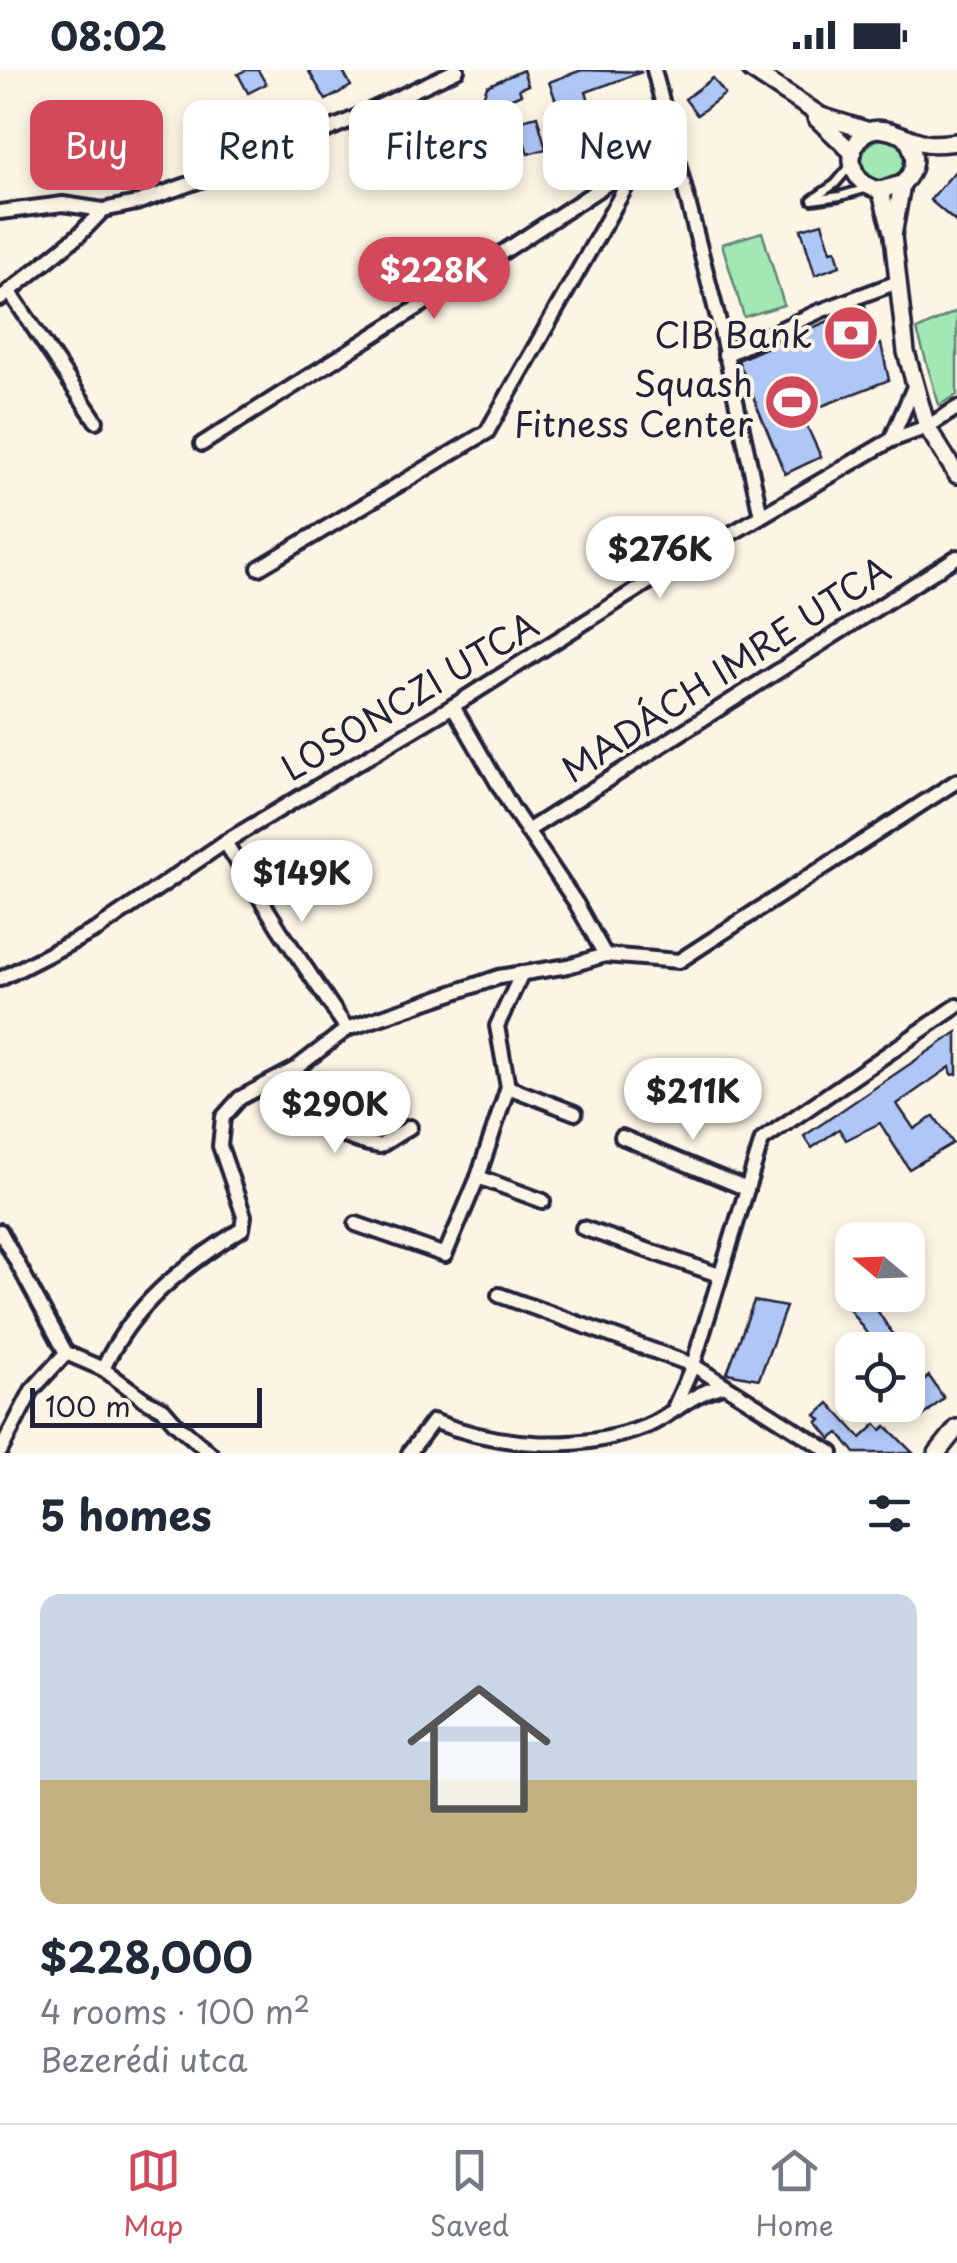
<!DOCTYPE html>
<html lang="en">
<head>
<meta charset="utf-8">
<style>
	:root { --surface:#fff; --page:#f6f6f7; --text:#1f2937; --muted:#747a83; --line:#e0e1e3; --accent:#d1495b }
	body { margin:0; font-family:"Playpen Sans",sans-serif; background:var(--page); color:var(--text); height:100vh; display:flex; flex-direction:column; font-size:38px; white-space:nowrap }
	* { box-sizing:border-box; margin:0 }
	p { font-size:32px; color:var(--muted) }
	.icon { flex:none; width:55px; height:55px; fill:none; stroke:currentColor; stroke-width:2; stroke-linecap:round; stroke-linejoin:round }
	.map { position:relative; height:1383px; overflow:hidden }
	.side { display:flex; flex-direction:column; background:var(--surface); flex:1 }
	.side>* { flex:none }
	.top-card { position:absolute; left:30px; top:30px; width:898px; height:90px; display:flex; gap:20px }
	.needle { width:65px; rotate:289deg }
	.controls { position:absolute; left:835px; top:1152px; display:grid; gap:20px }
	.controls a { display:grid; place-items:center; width:90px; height:90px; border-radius:20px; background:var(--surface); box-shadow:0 5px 15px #0003; font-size:50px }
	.scale { position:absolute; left:30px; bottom:25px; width:232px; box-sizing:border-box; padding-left:10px; border:5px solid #22223b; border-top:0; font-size:28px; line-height:35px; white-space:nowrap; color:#22223b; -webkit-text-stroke:8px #fcf5e5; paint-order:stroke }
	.price { position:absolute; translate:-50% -85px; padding:0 22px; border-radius:35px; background:#fff; color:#222; font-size:32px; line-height:65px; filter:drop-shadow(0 2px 5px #0008) }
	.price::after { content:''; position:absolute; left:50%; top:60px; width:30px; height:22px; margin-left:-15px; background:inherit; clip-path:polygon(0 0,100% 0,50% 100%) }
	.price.on { background:var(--accent); color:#fff }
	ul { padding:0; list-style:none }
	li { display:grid; align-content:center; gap:20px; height:530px; padding:0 40px }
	li span { display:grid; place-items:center; height:310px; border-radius:20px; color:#555 }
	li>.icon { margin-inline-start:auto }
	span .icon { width:180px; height:180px; fill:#fffc; stroke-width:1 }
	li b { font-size:42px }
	h2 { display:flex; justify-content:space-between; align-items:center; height:120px; padding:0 40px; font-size:42px }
	.tag { padding:0 35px; border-radius:20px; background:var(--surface); box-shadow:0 5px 15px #0003; font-size:35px; line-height:90px }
	.tag.on { background:var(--accent); color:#fff }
	.status { display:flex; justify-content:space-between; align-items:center; height:70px; padding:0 50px; background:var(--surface); direction:ltr }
	.status svg { height:28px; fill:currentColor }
	.menu { display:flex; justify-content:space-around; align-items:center; height:140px; border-top:2px solid var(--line); background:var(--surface); font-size:28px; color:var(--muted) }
	.menu a { display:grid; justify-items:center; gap:5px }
	.menu .on { color:var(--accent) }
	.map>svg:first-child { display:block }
	.green { fill:#a1e8b4; stroke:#628578; stroke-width:2.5 }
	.building { fill:#afc7f5; stroke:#22223b; stroke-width:2.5 }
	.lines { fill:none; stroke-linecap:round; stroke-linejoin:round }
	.service-casing { stroke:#22223b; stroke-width:14 }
	.minor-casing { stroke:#22223b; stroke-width:20 }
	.tertiary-casing { stroke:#22223b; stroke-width:22 }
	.service { stroke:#fcf5e5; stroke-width:6 }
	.minor { stroke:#fcf5e5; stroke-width:12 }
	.tertiary { stroke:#fcf5e5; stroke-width:15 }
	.labels { text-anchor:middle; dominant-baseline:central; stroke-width:8; stroke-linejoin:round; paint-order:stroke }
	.poi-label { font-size:35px; fill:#22223b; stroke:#fcf5e5; text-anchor:end }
	.street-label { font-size:35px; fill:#22223b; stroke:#fcf5e5 }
</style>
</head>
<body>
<div class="status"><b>08:02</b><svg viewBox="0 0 49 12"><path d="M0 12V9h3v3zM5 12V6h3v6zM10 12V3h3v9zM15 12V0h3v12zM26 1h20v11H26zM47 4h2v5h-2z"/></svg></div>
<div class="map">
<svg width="957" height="1383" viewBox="0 0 957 1383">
	<rect width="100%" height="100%" fill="#fcf5e5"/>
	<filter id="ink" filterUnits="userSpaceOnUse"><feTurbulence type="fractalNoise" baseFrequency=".01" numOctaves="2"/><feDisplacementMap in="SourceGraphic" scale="20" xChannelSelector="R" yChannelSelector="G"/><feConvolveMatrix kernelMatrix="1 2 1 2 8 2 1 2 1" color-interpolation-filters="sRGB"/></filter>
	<g filter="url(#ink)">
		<g class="green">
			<circle cx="884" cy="91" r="22"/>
			<path d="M762,162l22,73 -40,12 -22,-73z"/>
			<path d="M957,241v84l-18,10 -22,-75z"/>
		</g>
		<g class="building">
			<path d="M246,0h12l8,14 -18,9 -10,-19z"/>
			<path d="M308,0h34l9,16 -25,14z"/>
			<path d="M523,0l5,15 -9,4 2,5 -16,7 7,18 -20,9 -11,-25 6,-17z"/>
			<path d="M582,0l60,2 -56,20 4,12 -8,3 16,44 -31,10 -8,-22 16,-6 -8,-24 -7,3 -11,-30z"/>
			<path d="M713,8l12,16 -28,21 -12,-16z"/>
			<path d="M537,46l9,33 -18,5 -10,-33z"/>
			<path d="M957,99v54l-27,-23z"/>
			<path d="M822,153l9,28 5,-1 4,16 -25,9 -14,-46z"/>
			<path d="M865,235l10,42 6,-3 8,36 -75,29 -7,17 14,31 -36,17 -47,-114z"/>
			<path d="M957,962v42l-5,1 -2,-8 -53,37 17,25 20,-13 19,27 -44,26 -29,-46 -34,17 -7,-11 -27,19 -8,-12z"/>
			<path d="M854,1225l12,13 7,-4 30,46h-24l-35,-48z"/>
			<path d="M754,1231l32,6 -27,72 -32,-6z"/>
			<path d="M908,1286l16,24 5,-4 15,22 -22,19 -14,-22z"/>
			<path d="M829,1333l32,35 15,-14 5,6 5,-4 27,27h-58l-16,-20 -8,6 -14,-17 4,-2 -5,-5z"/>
		</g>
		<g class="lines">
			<g class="service-casing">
				<g id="service">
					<path d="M813,129l22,-15 17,-20"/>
					<path d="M812,130l28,-4 28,-8"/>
				</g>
			</g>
			<g class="minor-casing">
				<g id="minor">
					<path d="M654,0l66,256 41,190"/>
					<path d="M0,142l63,-8 40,6 33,-7 121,-43 89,-38 111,-52"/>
					<path d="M9,221l87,130"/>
					<path d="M0,229l79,-64 24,-25"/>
					<path d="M725,285l95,-44 78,-29"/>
					<path d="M891,370l23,-53"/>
					<path d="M202,374l251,-159 184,-121"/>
					<path d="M259,498l228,-136 137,-242 44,-68"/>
					<path d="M453,636l59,102 64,95 29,52"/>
					<path d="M527,761l430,-274"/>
					<path d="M225,772l55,88 67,99"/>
					<path d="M522,903l-25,53 11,61 -30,90 65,24"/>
					<path d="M0,909l98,-50 127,-87 228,-136 194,-123 244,-143 36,-13 30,-19"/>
					<path d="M295,999c29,42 28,69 85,77l30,-19"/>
					<path d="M508,1017l67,26"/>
					<path d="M622,1067l125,52"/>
					<path d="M356,1154l89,31 33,-78"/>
					<path d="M583,1158l136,47"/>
					<path d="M0,1161l66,122 37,16 42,31 18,9 13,15 34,29"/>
					<path d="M499,1225l194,70 139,88"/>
					<path d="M103,1299c30,-65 79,-102 139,-140l2,-13 -24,-70 3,-29 17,-19 55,-29 52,-40 152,-52 69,-11 37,-11 74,6 278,-180"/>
					<path d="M675,1336l18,-41 69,-225 195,-134"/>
					<path d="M0,1382l32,-62 34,-37"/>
					<path d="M409,1383l24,-32c67,26 147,32 214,5 29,-13 41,-31 75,-40"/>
				</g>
			</g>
			<g class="tertiary-casing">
				<g id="tertiary">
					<path d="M751,0l70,46 48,15"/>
					<path d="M816,48l37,35"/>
					<path d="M906,68c11,16 11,32 -4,46l-22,6c-11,-2 -20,-7 -25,-18 -4,-8 -4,-16 -1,-24 15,-36 47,-10 71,-5 10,2 21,0 32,-1"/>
					<path d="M902,114l-9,52 13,116 21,75 30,48"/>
					<path d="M880,120l13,45"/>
					<path d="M937,1383l20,-25"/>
				</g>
			</g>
			<use href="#service" class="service"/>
			<use href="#minor" class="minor"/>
			<use href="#tertiary" class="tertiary"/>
		</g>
	</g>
	<defs>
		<g id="bank-disc" transform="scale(2.875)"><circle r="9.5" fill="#d1495b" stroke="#fcf5e5"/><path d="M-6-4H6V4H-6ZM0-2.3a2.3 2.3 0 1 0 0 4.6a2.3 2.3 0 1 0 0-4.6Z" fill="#fff"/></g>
		<g id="stadium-disc" transform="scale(2.875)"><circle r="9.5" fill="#d1495b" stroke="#fcf5e5"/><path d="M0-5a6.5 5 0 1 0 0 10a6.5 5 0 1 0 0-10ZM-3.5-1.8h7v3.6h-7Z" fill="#fff"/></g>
	</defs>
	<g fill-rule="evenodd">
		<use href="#bank-disc" x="851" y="263"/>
		<use href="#stadium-disc" x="792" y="332"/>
	</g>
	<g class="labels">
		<g class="poi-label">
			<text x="812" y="263">CIB Bank</text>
			<text x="753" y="312">Squash<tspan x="753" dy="40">Fitness Center</tspan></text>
		</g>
		<g class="street-label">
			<text transform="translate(725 598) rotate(-33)">MADÁCH IMRE UTCA</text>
			<text transform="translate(409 625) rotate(-31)">LOSONCZI UTCA</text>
		</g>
	</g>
</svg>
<div class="controls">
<a><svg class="needle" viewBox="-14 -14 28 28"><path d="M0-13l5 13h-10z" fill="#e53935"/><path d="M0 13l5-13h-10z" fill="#747a83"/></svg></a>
<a><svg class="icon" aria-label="locate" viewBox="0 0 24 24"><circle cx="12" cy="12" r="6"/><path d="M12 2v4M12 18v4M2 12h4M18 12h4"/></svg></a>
</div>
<div class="scale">100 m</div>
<b class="price on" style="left:434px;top:252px">$228K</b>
<b class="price" style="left:660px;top:531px">$276K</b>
<b class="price" style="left:302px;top:855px">$149K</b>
<b class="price" style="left:693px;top:1073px">$211K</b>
<b class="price" style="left:335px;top:1086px">$290K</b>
<div class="top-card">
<a class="tag on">Buy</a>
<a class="tag">Rent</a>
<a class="tag">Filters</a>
<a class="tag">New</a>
</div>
</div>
<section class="side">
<h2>5 homes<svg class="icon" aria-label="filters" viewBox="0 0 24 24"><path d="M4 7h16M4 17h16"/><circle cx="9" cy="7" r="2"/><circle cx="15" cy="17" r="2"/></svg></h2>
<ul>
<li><span style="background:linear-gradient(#c9d6e8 60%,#c2b280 0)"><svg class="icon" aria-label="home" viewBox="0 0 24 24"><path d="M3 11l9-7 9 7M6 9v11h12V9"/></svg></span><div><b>$228,000</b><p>4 rooms · 100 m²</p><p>Bezerédi utca</p></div></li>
</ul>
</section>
<nav class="menu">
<a class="on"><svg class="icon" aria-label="map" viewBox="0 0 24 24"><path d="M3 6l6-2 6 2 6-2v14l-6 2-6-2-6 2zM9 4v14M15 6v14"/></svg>Map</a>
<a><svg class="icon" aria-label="saved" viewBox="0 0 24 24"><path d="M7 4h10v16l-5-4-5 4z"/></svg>Saved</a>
<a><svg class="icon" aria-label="home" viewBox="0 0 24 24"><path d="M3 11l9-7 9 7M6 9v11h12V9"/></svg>Home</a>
</nav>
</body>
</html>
